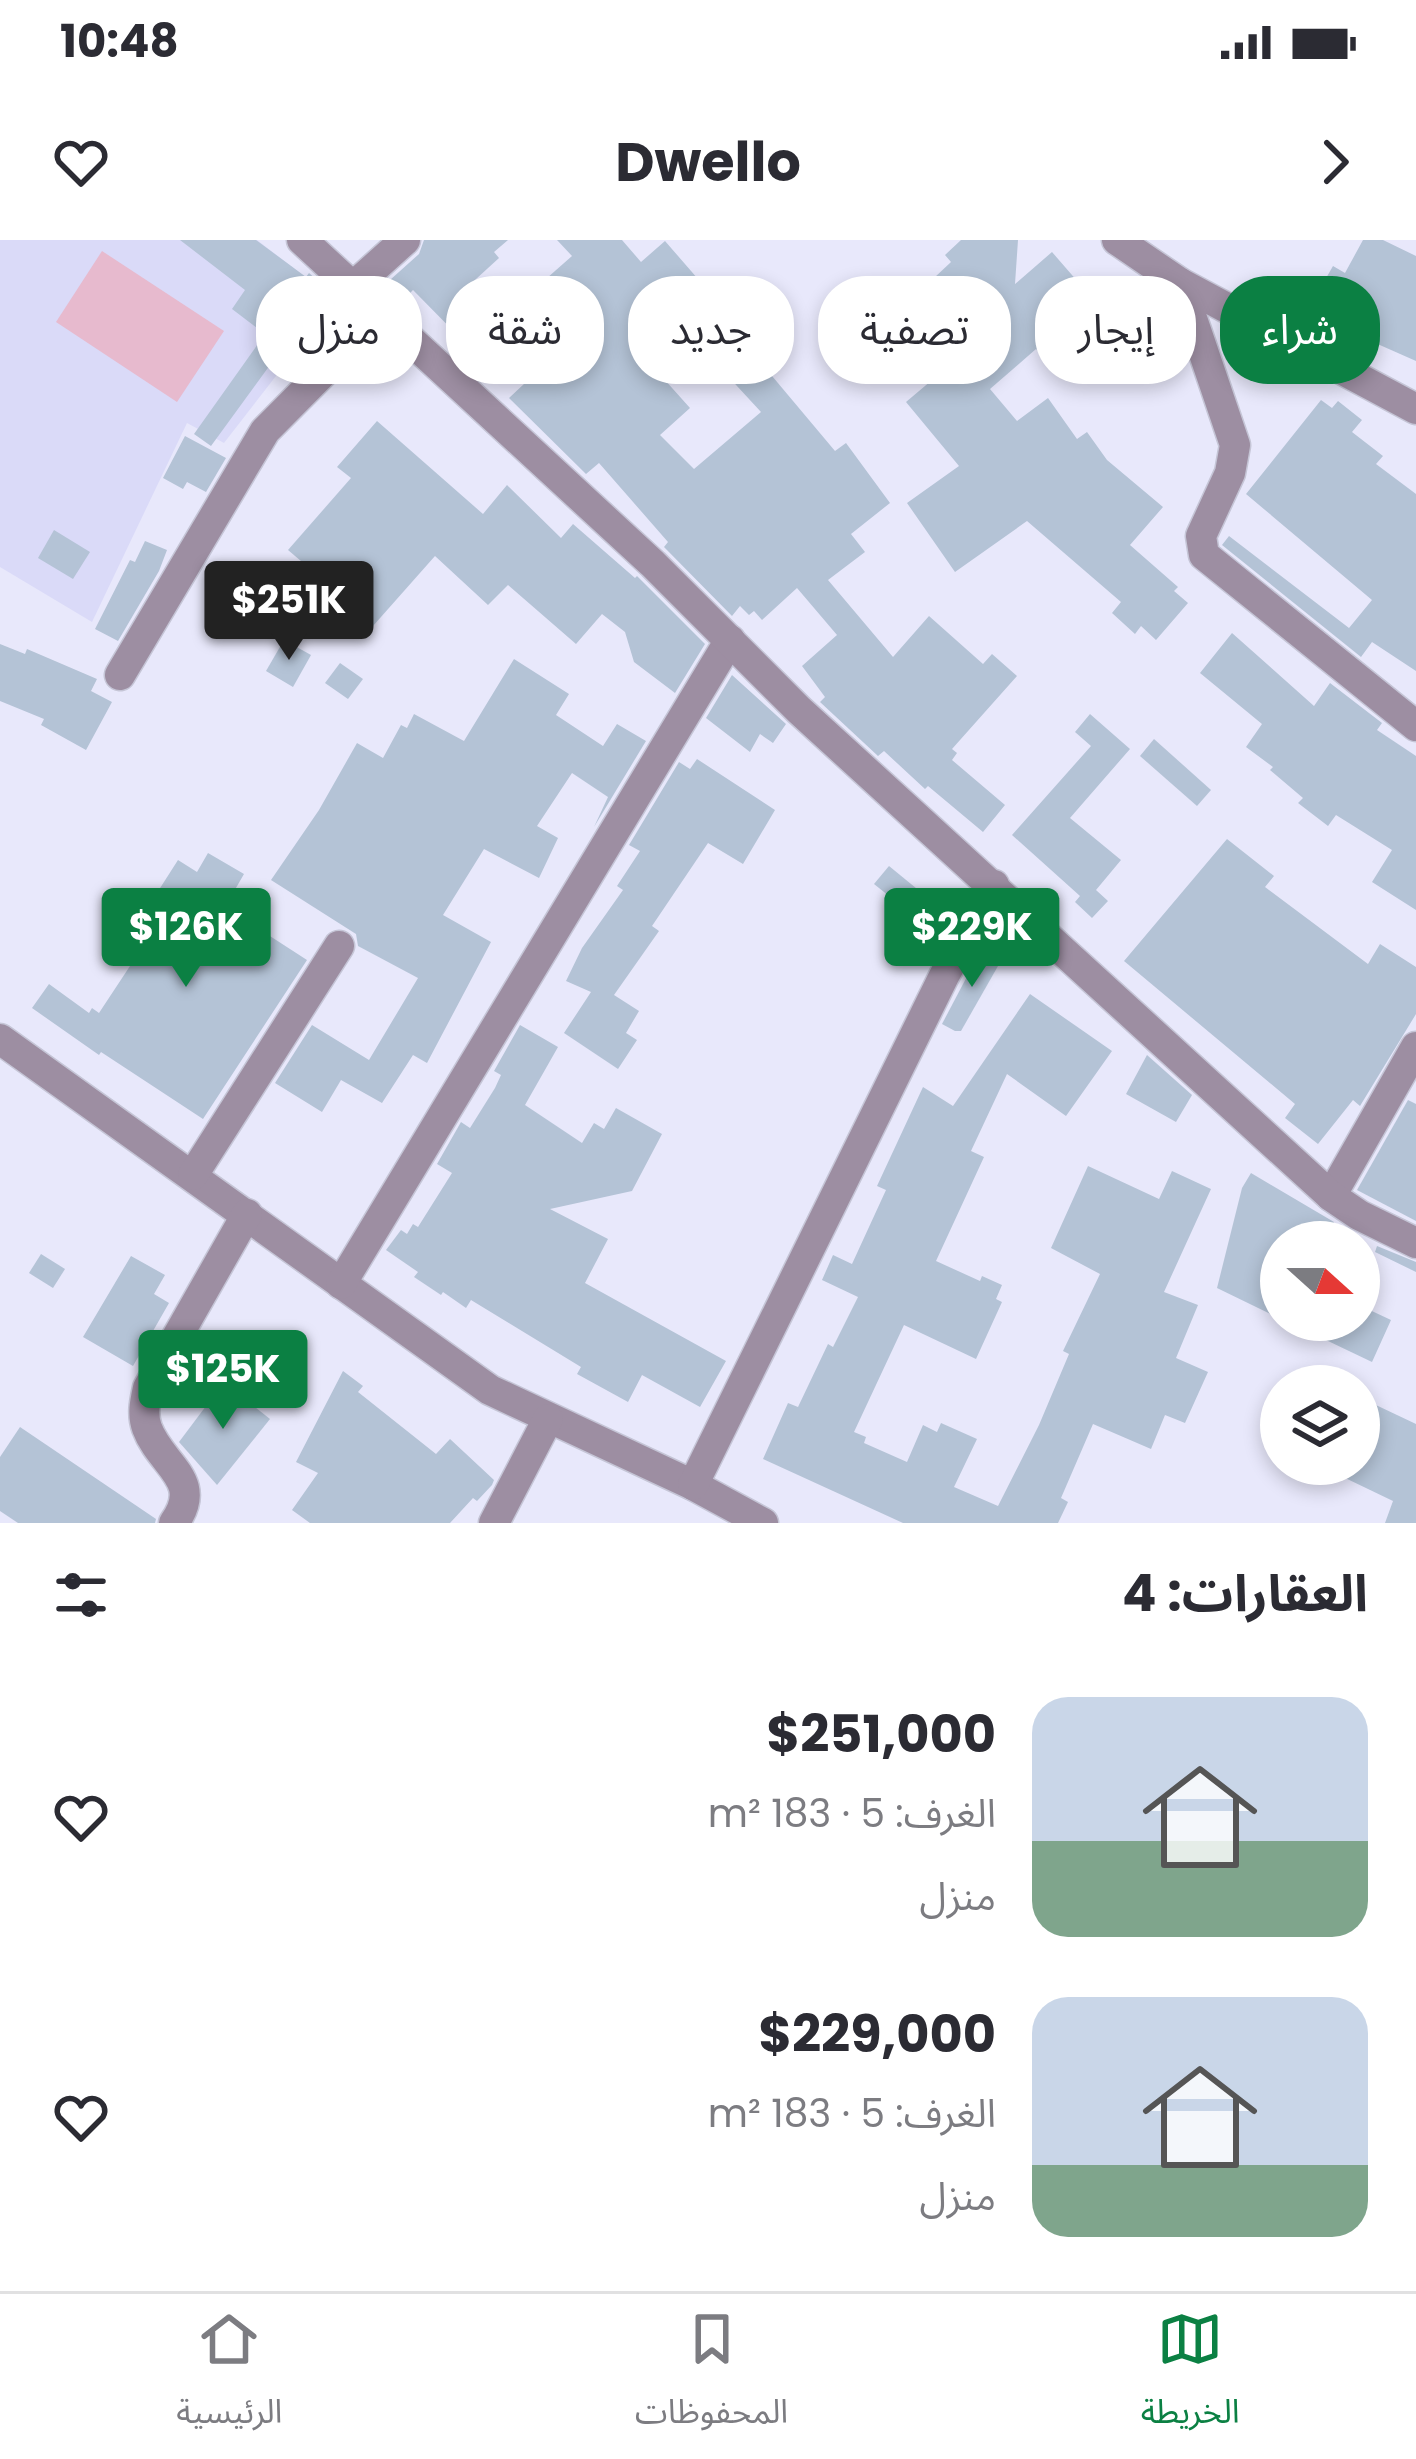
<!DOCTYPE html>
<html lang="ar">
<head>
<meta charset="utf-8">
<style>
	:root { --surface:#fff; --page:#f2f2f3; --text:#2b2b33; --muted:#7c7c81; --line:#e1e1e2; --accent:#0b8043 }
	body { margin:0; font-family:Poppins,"Noto Sans Arabic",sans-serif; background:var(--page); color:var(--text); direction:rtl; height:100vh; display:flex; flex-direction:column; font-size:45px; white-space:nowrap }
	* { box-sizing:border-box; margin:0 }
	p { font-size:39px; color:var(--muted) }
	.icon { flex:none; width:66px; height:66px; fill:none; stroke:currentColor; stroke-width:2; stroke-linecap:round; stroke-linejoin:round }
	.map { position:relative; height:1283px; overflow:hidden; direction:ltr }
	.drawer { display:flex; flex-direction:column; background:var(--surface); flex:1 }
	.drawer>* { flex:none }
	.banner { position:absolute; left:36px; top:36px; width:1344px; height:108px; direction:rtl; display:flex; gap:24px }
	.needle { width:78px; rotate:111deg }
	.fabs { position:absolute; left:1260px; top:981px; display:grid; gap:24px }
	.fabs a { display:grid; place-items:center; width:120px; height:120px; border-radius:50%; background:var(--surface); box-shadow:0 6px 18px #0003; font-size:60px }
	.price { position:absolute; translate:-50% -102px; padding:0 27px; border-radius:12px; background:var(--accent); color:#fff; font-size:39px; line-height:78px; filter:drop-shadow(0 3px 6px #0008) }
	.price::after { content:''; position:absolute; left:50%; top:72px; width:36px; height:27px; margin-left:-18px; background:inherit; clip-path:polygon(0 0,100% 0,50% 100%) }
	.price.current { background:#222; color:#fff }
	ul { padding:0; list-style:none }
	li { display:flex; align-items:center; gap:36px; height:300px; padding:0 48px }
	li span { display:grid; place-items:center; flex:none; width:336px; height:240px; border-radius:36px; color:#555 }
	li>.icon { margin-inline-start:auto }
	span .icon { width:144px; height:144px; fill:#fffc; stroke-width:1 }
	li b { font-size:51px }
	h2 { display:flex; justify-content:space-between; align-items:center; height:144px; padding:0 48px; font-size:51px }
	.pill { padding:0 42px; border-radius:48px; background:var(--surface); box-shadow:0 6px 18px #0003; font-size:42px; line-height:108px }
	.pill.current { background:var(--accent); color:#fff }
	.status { display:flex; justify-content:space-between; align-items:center; height:84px; padding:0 60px; background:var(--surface); direction:ltr }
	.status svg { height:33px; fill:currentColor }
	header { display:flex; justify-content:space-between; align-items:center; height:156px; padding:0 48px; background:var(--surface); font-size:54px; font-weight:700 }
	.tabs { display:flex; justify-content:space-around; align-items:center; height:168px; border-top:3px solid var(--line); background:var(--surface); font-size:33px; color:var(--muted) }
	.tabs a { display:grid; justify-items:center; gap:6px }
	.tabs .current { color:var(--accent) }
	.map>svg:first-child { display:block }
	.built { fill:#dadaf8 }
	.green { fill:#e7bace }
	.building { fill:#b4c3d6; fill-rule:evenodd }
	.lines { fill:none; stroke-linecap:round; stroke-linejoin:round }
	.minor-casing { stroke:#c5c5d6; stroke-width:33 }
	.tertiary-casing { stroke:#c5c5d6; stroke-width:33 }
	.minor { stroke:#9d8ea2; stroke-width:30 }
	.tertiary { stroke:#9d8ea2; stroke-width:30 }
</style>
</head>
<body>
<div class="status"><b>10:48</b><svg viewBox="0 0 49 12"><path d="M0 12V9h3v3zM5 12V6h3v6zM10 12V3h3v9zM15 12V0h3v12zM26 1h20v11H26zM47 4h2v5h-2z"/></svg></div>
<header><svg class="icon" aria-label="forward" viewBox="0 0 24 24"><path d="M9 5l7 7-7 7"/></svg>Dwello<svg class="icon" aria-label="heart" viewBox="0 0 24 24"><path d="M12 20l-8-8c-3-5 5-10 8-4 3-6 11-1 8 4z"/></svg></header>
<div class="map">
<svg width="1416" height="1283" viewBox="0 0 1416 1283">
	<rect width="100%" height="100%" fill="#e8e8fb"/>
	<path class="built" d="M0,0h257l78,60 -111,143 -37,-20 -95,199 -92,-55z"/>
	<path class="green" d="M102,11l122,80 -47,71 -121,-80z"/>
	<g class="building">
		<path d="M180,0h76l50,37 3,-4 20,18 -45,67 -6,-4 -67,92 -17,-12 66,-93 -4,-3 5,-7 -29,-22 13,-19z"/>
		<path d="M424,0h84l-14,12 5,6 -35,32 38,44 -24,22 -65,-66 -7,7 -16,-17 29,-26z"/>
		<path d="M557,0h65l19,22 24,-21 86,99 12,-12 23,24 -19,18 68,81 11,-8 44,60 -39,31 14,18 -37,28 65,77 36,-41 54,48 9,-10 25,22 -65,73 5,4 -5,7 53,45 -22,27 -55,-46 -3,3 -41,-38 -6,5 -58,-54 5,-5 -23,-31 35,-31 -40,-47 -35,32 -8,-9 -5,4 -9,-9 -8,10 -68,-69 4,-5 -69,-79 -13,11 -77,-76 46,-43 -42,-47 59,-52zM701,107l60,65 -67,57 -34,-34 30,-27 -26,-29z"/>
		<path d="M961,0h57l-3,44 37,-32 46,53 -56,50 -6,-6 -46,40 27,32 31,-23 29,41 10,-7 20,28 56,47 -33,38 48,42 -4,4 14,12 -32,37 -15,-14 -6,8 -23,-21 9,-11 -94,-81 -72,51 -48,-69 52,-37 -53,-64 77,-65 -41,-43 4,-4 -12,-12 17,-16 -6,-7z"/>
		<path d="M1363,0h20l33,16v105l-43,-19 3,-7 -63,-34 20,-35 12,7z"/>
		<path d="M1321,160l11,8 6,-7 24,19 -10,12 31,24 -7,8 40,30v177l-44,-29 -11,15 -139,-112 7,-9 120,92 23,-28 -126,-106z"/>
		<path d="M377,181l106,93 24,-29 54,53 12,-14 62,54 2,-2 68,68 -30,49 -41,-31 -9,-30 -23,-18 -26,30 -68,-59 -20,20 -53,-49 -62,70 -50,-36 5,-6 -40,-34 63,-72 -14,-11z"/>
		<path d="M185,196l41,22 -20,34 -19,-10 -4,7 -20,-11z"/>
		<path d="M54,290l36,22 -17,27 -35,-21z"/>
		<path d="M145,301l22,9 -8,21 -41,70 -23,-12 35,-69 5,2z"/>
		<path d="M1232,393l82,73 16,-23 52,40 -5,7 39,26v154l-44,-28 20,-32 -56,-35 -8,11 -30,-23 5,-5 -33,-28 3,-3 -27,-20 16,-23 -62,-51z"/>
		<path d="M284,400l27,15 -18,32 -27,-16z"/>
		<path d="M0,404l25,10 2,-5 70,30 -6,12 21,11 -26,48 -45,-25 3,-6 -44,-18z"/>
		<path d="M514,419l55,35 -13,21 47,31 14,-22 29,17 -52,86 14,-30 -36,-24 -35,53 21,12 -19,40 -55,-29 -41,66 48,27 -64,121 -14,-8 -31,48 -41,-23 -19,32 -47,-29 37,-58 57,35 49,-82 -60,-32 -2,-12 -85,-54 48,-70 38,-67 26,15 18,-33 6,3 7,-14 50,27z"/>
		<path d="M340,423l23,16 -15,20 -23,-16z"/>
		<path d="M732,435l54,49 -13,19 -13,-9 -10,18 -44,-34z"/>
		<path d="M1090,474l40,35 -60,69 51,42 -25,30 12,11 -16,17 -17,-16 5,-6 -68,-61 79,-89 -16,-14z"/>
		<path d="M1154,499l57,51 -14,16 -57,-50z"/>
		<path d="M697,519l78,51 -32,54 -35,-21 -56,83 7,5 -45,64 25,16 -13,22 11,7 -19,29 -54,-36 27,-41 -25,-11 16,-33 41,-58 -6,-4 23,-35 -11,-6 50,-83 11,7z"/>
		<path d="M1227,599l47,37 -9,11 103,77 12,-20 36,23v47l-56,92 -7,-6 -35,44 -33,-26 10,-14 -171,-143z"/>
		<path d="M208,613l36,21 -19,33 82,53 -104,159 -102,-67 -2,3 -67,-47 17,-24 40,29 3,-5 7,5 31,-47 -14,-9 62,-97 19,12z"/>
		<path d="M889,626l44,36 -14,18 -45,-36z"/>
		<path d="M982,708l20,11 -41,72h-6l-13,-7z"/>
		<path d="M1030,754l82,57 -46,65 -59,-42 -36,77 13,6 -48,104 44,20 2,-5 20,9 -6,14 6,3 -26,57 -72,-34 -50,107 12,5 -2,6 43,19 16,-37 14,7 4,-9 36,16 -23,48 44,19 41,-81 30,-71 -6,-3 37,-77 -49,-26 37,-82 71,33 13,-28 39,18 -47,103 34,13 -22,53 32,14 -23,51 -20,-8 -14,34 -58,-25 -32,74 7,4 -10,21h-155l-140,-64 25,-56 10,4 30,-63 5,3 25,-50 -36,-17 11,-25 19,9 34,-74 -9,-4 46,-99 30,19z"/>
		<path d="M520,785l38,22 -33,58 57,38 12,-20 10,6 12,-21 46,26 -30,57 -82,18 58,30 -23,44 141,78 -26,46 -58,-32 -14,27 -51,-28 4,-7 -110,-67 -5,8 -23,-16 -2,3 -27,-18 4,-5 -32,-22 15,-20 6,4 6,-10 5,3 34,-54 -15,-9 24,-42 9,6 25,-40 6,-13 -7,-4z"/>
		<path d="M1147,815l45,40 -16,27 -50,-28z"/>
		<path d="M1408,860l8,4v117l-59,-31z"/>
		<path d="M1251,933l83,49 -10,20h-43v77l-64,-31 25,-100z"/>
		<path d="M1377,1006l39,16v10l-41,-20z"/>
		<path d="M41,1014l24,15 -12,19 -24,-15z"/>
		<path d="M131,1016l34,19 -11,19 15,9 -36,63 -50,-29z"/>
		<path d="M1359,1065l32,15 -19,42 -88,-42h75z"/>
		<path d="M343,1131l20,15 -5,6 78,62 14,-15 44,41 -2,5 -15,16 -4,-3 -23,25h-140l-18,-13 26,-37 -22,-11z"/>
		<path d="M224,1142l46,37 -53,66 -38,-43z"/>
		<path d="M1359,1157l57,27v99h-31l8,-22 -77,-37h43z"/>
		<path d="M20,1187l136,92 -1,4h-137l-18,-12v-54z"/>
	</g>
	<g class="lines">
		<g class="minor-casing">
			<g id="minor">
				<path d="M1117,0l63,43 236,126"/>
				<path d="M1180,43l55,162 -5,28 -29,63 3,19 212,171"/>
				<path d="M354,46l51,-46"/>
				<path d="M120,435l145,-244 118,-119"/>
				<path d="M0,799l490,351 203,95 70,38"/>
				<path d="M193,935l146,-229"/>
				<path d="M1331,956l85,-149"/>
				<path d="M341,1044l389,-644"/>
				<path d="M693,1245l251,-509 50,-91"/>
				<path d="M174,1283c31,-43 -13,-57 -27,-95 -5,-14 -2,-26 1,-40l99,-174"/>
				<path d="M494,1283l54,-104"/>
			</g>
		</g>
		<g class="tertiary-casing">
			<path id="tertiary" d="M302,0l351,324 146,146 532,486 28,19 57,28"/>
		</g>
		<use href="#minor" class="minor"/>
		<use href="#tertiary" class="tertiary"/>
	</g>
</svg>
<div class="fabs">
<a><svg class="needle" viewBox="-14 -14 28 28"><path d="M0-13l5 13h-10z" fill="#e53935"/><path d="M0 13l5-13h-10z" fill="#7c7c81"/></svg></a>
<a><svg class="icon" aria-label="layers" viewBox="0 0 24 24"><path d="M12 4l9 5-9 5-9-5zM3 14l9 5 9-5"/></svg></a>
</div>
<b class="price current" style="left:289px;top:423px">$251K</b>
<b class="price" style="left:186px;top:750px">$126K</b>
<b class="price" style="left:972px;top:750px">$229K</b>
<b class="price" style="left:223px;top:1192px">$125K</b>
<div class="banner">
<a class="pill current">شراء</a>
<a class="pill">إيجار</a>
<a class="pill">تصفية</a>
<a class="pill">جديد</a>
<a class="pill">شقة</a>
<a class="pill">منزل</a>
</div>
</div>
<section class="drawer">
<h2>العقارات: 4<svg class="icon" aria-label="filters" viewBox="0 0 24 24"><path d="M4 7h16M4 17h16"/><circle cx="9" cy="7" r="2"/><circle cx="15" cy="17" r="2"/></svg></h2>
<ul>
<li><span style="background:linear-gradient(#c9d6e8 60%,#7fa58c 0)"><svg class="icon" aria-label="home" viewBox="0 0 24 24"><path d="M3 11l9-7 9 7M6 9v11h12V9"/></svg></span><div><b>$251,000</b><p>الغرف: 5 · 183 m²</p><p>منزل</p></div><svg class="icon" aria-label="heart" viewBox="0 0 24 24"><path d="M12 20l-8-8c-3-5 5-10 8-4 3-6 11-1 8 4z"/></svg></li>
<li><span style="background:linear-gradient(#c9d6e8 70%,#7fa58c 0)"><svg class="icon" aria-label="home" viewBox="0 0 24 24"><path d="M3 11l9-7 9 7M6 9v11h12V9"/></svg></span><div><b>$229,000</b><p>الغرف: 5 · 183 m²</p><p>منزل</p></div><svg class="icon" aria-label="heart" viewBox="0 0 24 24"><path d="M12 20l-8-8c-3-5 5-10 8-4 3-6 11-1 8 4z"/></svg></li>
</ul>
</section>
<nav class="tabs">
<a class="current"><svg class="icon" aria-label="map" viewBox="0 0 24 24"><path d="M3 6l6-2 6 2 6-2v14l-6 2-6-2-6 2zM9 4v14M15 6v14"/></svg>الخريطة</a>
<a><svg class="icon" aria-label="saved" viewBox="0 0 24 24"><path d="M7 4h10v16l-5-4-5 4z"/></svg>المحفوظات</a>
<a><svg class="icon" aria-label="home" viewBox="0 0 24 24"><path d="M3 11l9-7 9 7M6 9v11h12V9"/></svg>الرئيسية</a>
</nav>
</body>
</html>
